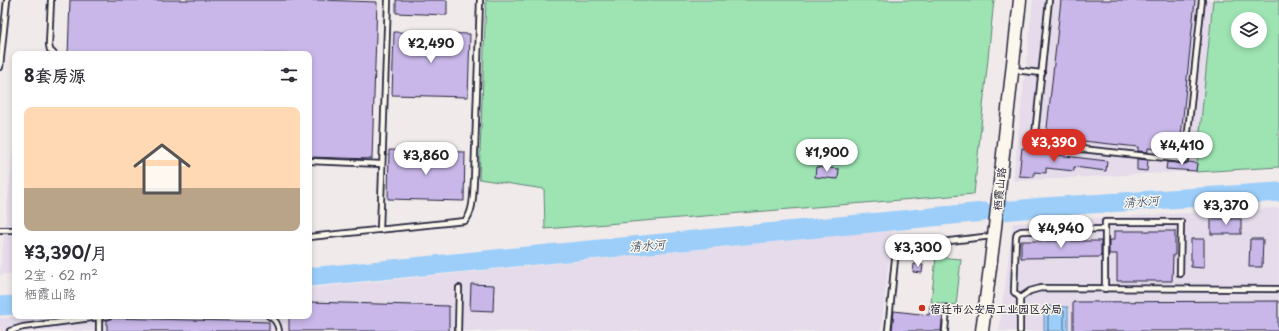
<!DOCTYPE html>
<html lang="zh">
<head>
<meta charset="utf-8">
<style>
	:root { --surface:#fff; --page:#f2f2f3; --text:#2b2b33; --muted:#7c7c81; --line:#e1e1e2; --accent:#d93025 }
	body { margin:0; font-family:"Playpen Sans","LXGW WenKai TC",sans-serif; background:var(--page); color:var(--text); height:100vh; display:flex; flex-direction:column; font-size:15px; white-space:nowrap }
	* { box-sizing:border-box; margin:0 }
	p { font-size:13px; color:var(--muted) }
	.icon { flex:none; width:22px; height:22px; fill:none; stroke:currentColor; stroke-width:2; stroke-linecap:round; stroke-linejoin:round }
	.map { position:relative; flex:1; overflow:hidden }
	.details { position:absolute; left:12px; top:51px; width:300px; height:268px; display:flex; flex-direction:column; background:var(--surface); border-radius:8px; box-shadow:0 2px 6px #0003 }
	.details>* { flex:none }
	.buttons { position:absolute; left:1231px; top:12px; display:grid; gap:8px }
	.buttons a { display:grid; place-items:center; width:36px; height:36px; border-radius:50%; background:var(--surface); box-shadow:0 2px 6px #0003; font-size:20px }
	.price { position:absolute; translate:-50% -34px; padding:0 9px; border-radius:14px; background:#fff; color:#222; font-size:13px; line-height:26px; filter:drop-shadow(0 1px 2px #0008) }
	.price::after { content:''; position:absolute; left:50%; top:24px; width:12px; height:9px; margin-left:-6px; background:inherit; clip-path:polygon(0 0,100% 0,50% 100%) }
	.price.active { background:var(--accent); color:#fff }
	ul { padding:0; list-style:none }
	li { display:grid; align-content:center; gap:8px; height:212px; padding:0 12px }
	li+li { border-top:1px solid var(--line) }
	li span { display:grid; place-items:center; height:124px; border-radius:8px; color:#555 }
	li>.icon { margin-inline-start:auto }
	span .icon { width:72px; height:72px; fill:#fffc; stroke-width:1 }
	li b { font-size:17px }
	h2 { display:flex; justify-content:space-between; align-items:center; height:48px; padding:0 12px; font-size:17px }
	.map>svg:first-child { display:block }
	.built { fill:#e5dbea; fill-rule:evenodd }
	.green { fill:#9de4b2; stroke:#608376; fill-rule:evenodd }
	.water { fill:#9ccef9; stroke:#6b89ad }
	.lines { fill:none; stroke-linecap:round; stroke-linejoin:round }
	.shore { stroke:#536787; stroke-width:1 }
	.river { stroke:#9ccef9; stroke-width:19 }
	.building { fill:#c8b7e8; stroke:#22223b }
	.lane-casing { stroke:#22223b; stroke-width:8 }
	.secondary-casing { stroke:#22223b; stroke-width:15 }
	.lane { stroke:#fbf7ec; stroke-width:4.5 }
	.secondary { stroke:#fbf7ec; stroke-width:12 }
	.poi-dot { fill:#c8321e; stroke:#fbf7ec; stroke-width:1.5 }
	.labels { text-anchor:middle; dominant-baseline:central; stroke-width:3; stroke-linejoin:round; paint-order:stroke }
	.street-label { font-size:11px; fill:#22223b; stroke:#fbf7ec }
	.poi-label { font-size:11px; font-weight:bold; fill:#22223b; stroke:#fbf7ec; text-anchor:start }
	.water-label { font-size:12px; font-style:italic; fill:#475674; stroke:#fbf7ec }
</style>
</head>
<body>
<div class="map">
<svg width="1279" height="331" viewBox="0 0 1279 331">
	<rect width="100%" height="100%" fill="#f1eaeb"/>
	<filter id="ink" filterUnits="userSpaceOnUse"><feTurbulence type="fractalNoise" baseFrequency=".025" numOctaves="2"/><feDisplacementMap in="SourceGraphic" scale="8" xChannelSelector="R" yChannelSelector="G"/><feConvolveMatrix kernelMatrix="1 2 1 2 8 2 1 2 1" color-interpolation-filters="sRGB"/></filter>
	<g filter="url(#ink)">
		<g class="built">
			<path d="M1033,0h246v167l-266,14zM1238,19h22v22h-22z"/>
			<path d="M15,134v139l-15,2v-3z"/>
			<path d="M1279,208v123h-280l14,-108z"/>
			<path d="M892,230l-11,101h-881v-13l23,-2h286v-28z"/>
		</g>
		<g class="green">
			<path d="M486,0h508l-20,194 -429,35 -1,-40 -65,-10z"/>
			<path d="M1213,0h66v167l-83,5zM1238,19h22v22h-22z"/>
			<path d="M936,257l25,2 -5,46 -25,-3z"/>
		</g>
		<path class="water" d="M1044,306l24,1v24h-24z"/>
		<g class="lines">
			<path class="shore" d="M1048,331v-19l2,-2 14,1v20"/>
			<g class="river">
				<path d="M1003,211l40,-4 236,-15"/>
				<path d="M309,277l675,-65"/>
				<path d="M0,306l15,-1"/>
			</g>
		</g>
		<g class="building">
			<path d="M70,0h251l56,2 -5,157 -63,-2v-103h-241z"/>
			<path d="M396,0h51v15l-51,-2z"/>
			<path d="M1061,0h134l-16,156 -11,-2v-4l-20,-2v4l-10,-1v-4l-92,-10z"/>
			<path d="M394,32l76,2 -2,63 -76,-2z"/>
			<path d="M1022,148l26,3v3l59,7 -1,10 -32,-4v4l-28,-3v5l-12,-1v5l-15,-1z"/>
			<path d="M389,150l76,2 -1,49 -76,-2z"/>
			<path d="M1137,159l11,1 -1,11 -10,-1z"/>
			<path d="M1167,162l18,2 3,-2 9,1 -1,8 -30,-2z"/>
			<path d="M816,167l23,2 -1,10 -23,-2z"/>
			<rect x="1211" y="219" width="30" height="15"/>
			<path d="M1114,231h61v24h-2l-1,26h-55v-27h-8v-14h5z"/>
			<path d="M1191,239h13v29l-13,-1z"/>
			<path d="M1250,239h13l-1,28h-13z"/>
			<path d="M1021,241h80v13l-1,3 -79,1z"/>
			<path d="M914,264l9,1 -1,8 -9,-1z"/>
			<path d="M471,284l23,1 -1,26 -23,-1z"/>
			<path d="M1278,301v30h-205v-29z"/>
			<path d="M309,302l140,4v25h-160v-15h20z"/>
			<path d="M930,305l14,1 -3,25h-49l2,-20 35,4z"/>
			<path d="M112,318l157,4v9h-162v-11z"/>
		</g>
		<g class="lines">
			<g class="lane-casing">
				<g id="lane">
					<path d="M51,0l-2,45 1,5 4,4"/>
					<path d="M1049,0l-15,144 151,16 17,-160"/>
					<path d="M0,67l7,-67"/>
					<path d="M1014,70l28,3"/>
					<path d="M309,161l73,3"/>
					<path d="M0,230h15"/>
					<path d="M380,230l8,-230"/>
					<path d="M309,237l156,-16c9,-9 8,-29 9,-41l6,-180"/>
					<path d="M1105,289v-67h76l-1,52"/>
					<path d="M1020,298l-6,-6 2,-55 1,-4 4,-2 84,-2"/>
					<path d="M269,316c6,3 9,8 10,15"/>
					<path d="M99,317l10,-1"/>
					<path d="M10,331l13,-4 76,-10v14"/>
					<path d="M458,331l1,-43"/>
					<path d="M888,331l7,-72 8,-10 13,-4 76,-9"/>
					<path d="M945,331l2,-23"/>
					<path d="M1020,331v-33l10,-7 11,-3 238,1"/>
				</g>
			</g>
			<g class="secondary-casing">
				<path id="secondary" d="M982,331l12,-95 26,-236"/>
			</g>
			<use href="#lane" class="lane"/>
			<use href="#secondary" class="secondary"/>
		</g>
	</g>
	<circle class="poi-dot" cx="922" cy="308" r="4"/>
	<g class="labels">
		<g class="street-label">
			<text transform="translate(999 189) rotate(-84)">栖霞山路</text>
		</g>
		<g class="poi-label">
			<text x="930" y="308">宿迁市公安局工业园区分局</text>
		</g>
		<g class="water-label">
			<text transform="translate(1141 201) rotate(-4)">清水河</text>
			<text transform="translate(647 245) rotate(-5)">清水河</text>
		</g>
	</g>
</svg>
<div class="buttons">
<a><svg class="icon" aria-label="layers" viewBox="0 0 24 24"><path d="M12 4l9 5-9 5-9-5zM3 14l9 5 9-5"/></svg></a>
</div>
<b class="price" style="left:431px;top:64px">¥2,490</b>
<b class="price active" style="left:1054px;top:163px">¥3,390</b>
<b class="price" style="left:1182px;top:166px">¥4,410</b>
<b class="price" style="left:827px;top:173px">¥1,900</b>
<b class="price" style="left:426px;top:176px">¥3,860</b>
<b class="price" style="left:1226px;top:226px">¥3,370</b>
<b class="price" style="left:1061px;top:249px">¥4,940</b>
<b class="price" style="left:918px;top:268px">¥3,300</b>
<section class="details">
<h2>8套房源<svg class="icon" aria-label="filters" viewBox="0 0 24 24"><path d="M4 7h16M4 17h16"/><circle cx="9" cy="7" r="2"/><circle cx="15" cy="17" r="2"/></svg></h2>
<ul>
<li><span style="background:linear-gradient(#ffd9b3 65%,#b9a48a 0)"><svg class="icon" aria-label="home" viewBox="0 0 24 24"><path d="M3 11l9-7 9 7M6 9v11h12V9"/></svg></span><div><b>¥3,390/月</b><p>2室 · 62 m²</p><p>栖霞山路</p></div></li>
</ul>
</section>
</div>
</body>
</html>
